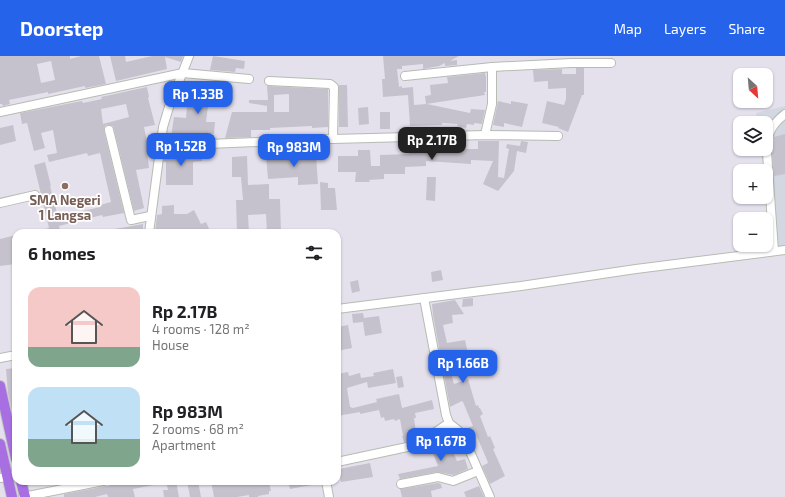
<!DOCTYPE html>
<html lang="en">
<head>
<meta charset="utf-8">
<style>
	:root { --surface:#fff; --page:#f2f2f2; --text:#202124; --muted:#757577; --accent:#2563eb }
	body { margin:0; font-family:"Exo 2",sans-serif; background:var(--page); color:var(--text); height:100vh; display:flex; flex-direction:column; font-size:15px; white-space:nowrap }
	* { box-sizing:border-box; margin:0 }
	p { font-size:13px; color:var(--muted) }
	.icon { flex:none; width:22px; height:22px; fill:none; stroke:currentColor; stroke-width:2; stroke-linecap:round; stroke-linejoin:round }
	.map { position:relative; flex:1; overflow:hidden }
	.drawer { position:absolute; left:12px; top:173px; width:329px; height:256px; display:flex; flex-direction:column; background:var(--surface); border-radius:12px; box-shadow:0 1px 3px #0004 }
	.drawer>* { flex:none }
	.needle { width:26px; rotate:154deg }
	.controls { position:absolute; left:733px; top:12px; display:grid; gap:8px }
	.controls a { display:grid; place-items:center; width:40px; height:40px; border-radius:8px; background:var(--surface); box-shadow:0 1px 3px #0004; font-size:20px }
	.price { position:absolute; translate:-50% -34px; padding:0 9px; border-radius:8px; background:var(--accent); color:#fff; font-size:13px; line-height:26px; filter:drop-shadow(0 1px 2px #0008) }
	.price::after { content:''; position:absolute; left:50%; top:24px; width:12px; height:9px; margin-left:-6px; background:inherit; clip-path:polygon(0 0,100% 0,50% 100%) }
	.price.active { background:#222; color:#fff }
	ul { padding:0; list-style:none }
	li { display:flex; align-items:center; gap:12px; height:100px; padding:0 16px }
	li span { display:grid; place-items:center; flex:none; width:112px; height:80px; border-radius:12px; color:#555 }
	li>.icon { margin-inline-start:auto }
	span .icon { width:48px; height:48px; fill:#fffc; stroke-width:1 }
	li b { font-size:17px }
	h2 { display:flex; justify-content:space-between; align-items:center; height:48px; padding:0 16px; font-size:17px }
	header { display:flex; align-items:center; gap:24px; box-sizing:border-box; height:56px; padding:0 20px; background:var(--accent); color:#fff }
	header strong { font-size:19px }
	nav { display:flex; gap:22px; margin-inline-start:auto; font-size:14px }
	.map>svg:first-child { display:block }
	.medical { fill:#d2d7e2 }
	.building { fill:#c6c2cd; fill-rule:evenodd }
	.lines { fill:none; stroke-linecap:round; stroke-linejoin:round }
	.minor-casing { stroke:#b6bcb1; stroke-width:10 }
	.major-casing { stroke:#c4c4c4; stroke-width:12 }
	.minor { stroke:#fff; stroke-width:8 }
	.major { stroke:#a86fe3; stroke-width:10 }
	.education-dot { fill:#8d6e63; stroke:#fff; stroke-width:1.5 }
	.labels { text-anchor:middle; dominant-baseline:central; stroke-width:3.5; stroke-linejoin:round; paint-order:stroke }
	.education-label { font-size:13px; font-weight:bold; fill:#785e54; stroke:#fff }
</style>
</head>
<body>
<header>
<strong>Doorstep</strong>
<nav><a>Map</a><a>Layers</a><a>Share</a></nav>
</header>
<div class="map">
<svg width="785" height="441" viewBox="0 0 785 441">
	<rect width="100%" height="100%" fill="#e4e1ed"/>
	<path class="medical" d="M785,50v143l-11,2 -8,-80h-2l-3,-22h5v-26h-8l-2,-10z"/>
	<g class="building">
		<path d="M0,0h70v3l11,-3h18l7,28 -21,4v-2l-37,8v-2l-39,8 1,4 -7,2 -1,-2h-2zM51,5l4,19 -14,3 -4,-19z"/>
		<path d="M110,0h15l1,6 26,-6h31l-2,6 -16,-5 2,12 -51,12z"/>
		<path d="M213,0l32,5 -1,8 -8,-1 -1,4 -25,-2z"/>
		<path d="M383,0h76l-9,5 7,-1v5l-12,1v-3l-6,3 -16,3v-5l-21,2v3h-5l2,18 3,-1v2l11,-1 1,18 13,-1 43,9 1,-4 14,1 -3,14 -8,-1v2l-7,-1 -1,4 -9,-2 1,-2 -16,-1v2l-32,1 -2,-31 -25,2 -1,-18h3z"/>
		<path d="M576,12h8v27h-2l-14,37 -10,-4 1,-1 -17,-4 5,-22 17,4 2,-6v-11l-18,1v-8l-14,1 -1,-12 29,-1v5h14z"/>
		<path d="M485,17l1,4v15h-2l1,3 -59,9 -1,-8 6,-1 -1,-10 18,-2 -1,-6z"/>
		<path d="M202,26l24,3 -3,15 -14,-2 -3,24h9l-1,12 -11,-1v6h-13l-19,-2 3,-20 12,1 1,-11h5v-3l6,1z"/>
		<path d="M339,29h8l1,42h-9z"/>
		<path d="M267,30l61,3v38l-16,1v-2l-42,2v2h-19v7l-26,1 7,-26h35v-6l-18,-3v-3h19zM289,38v18h-15v-17z"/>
		<path d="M147,31l2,10 -1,1 7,27 -11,2 5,25h-2l2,16 -13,2 8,38 -10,3 -20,-82 -1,-3 -5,-1 -3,1 -1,5 20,82 -21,4 -1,-2 -43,11 2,7h-23v-2l11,-3 -15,-63 11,-3 6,24h-1l8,31 42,-10v-2l11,-3 -11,-49 -12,3 -1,-3 -38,9 -2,-7 10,-2 -4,-23 -12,3 4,15 -11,3 -7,-28 -5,1 -2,-11 62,-12 1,2 19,-4 -1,-2zM126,48l3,13 -26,7 -2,-15z"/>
		<path d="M498,45l13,3v-3l17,3 -6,23 -18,-4v4l-11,-2z"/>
		<path d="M368,51l1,17 -10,1 -1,-17z"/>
		<rect x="380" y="56" width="10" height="17"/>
		<path d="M13,69l3,16 -16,4v-17z"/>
		<path d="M785,78v40l-11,2 -2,-23 2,-16z"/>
		<path d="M478,85h21l-1,36 6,1 5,-29 -3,-1 1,-4 13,2 1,-5 7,1 -2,11 -9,-2 -3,20 -16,20 -15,-7 10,-23 -22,-1v4l-45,-3v5l-21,1v7h-21v5l-15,1 1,2h-15l1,-10h-18v-16h20v-6h12l1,16h9v-11l29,-1v-8l25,-1v-2h13l13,2v4h18z"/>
		<path d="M181,95h21v10l-9,1v23h-27v-23h-2l1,-9 16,-1z"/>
		<path d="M301,95h7v5l8,-1 2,29 -20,1v-8l-30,2 -2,-23 35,-3z"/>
		<path d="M247,100l1,29 21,-1v15h11l1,34h-14l-1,-19 -18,1 1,18h-12l-1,-33h7l-2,-23h-9v-20z"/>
		<path d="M427,121h9l-1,24 -9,-1z"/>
		<path d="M320,126l8,1v5h7l2,22h-16z"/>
		<path d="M174,149v9h13l7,-4 7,14 5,-2 5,11h-56l2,-18 5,-1v-8z"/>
		<path d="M143,168v9h-33l-1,-3z"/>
		<path d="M16,179v13l-3,1 3,15 -16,2v-27z"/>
		<path d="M441,214l2,10 -11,2 -1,-10z"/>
		<path d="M358,224l2,11 -8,2 -2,-11z"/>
		<path d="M473,242v8l-11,1 1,-8z"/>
		<path d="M455,244l9,14 -12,1 1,8 -10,2 4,18 18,-3 4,18 -5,1 1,5 -13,3 1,2 -3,1 4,14 14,-5 8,27 2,-1 1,3h1l3,6 -3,2 8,21 2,-1 5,12 -2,1 12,27 -15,8 -8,-18 6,-3 -1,-3 -12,-28 -6,2 -2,-6 6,-2 -10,-24 -1,-1 -12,6 -17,-92 -1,-11z"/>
		<path d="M363,257l1,5 15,-2 3,17 -17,3 -2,-14 -10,1 -1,-9z"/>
		<path d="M348,269l4,23 -15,3v-24z"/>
		<path d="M16,312v50h-2l-6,-24 -2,-25z"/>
		<path d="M393,313l3,14 -28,5 -1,-6 -20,6 3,19 3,1 24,-6 -1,-3 23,-5 3,14 30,-8 2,9 -19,4 1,5h-2l2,15h3v3l-9,5 -6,1 -2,-6h1l-3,-17 -5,2 -1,-2 -9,2 -1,-4 -3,1 -2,-8 -19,4v-2l-23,4v-42l11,-2 1,4 11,-3 1,5 13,-2 -1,-3z"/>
		<path d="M402,320l2,11 -6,1 -2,-11z"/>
		<path d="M447,382l10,23 8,-2 3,10 -14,6 -17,-3 -37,7 -2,-5 40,-8 -8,-20z"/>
		<path d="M370,407l3,14 -32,5 -2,-13z"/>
		<path d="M116,425h9l1,1 6,-1h27v3l-26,5 2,8h-27l-1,-3 -12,3h-31v-3l53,-10z"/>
		<path d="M166,425h10l3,16h-15l-1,-7h5z"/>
		<path d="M187,425h11l3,16h-11z"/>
		<path d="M211,425h58l2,10h-2v3l-11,2v1h-9v-2l-12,2h-23z"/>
		<path d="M288,425h29v3l-27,5z"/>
		<path d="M438,427l3,1 1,4 -11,3 1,6h-30l-2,-8z"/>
		<path d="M479,430l5,11h-18l-2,-5z"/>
	</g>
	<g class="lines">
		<g class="minor-casing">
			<g id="minor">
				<path d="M405,20l87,-9 79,-4h40"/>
				<path d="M269,25l61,3 4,3 -1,52"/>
				<path d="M0,56l183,-39 66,6"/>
				<path d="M109,74l22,90 19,-4"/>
				<path d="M485,79l7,-31v-37"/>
				<path d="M160,90l173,-7 152,-4 73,1"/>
				<path d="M0,147l35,-8"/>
				<path d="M149,177l14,-106 6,-20 20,-51"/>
				<path d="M774,195l-7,-98c0,-19 3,-27 18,-39"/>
				<path d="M424,242l22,117 3,8 10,8 5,7 26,59"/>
				<path d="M337,253l184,-23 115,-17 149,-19"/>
				<path d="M0,302l16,-3"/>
				<path d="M337,406l75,-16 7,-3 30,-20"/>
				<path d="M0,422l16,-3"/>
				<path d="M326,425l3,16"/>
				<path d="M401,428l37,-7 15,4 25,-10"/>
				<path d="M23,441l80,-16"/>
			</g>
		</g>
		<g class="major-casing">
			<g id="major">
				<path d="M0,330l16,73"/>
				<path d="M0,388l12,53"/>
				<path d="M21,425l4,16"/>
			</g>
		</g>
		<use href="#minor" class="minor"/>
		<use href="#major" class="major"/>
	</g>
	<circle class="education-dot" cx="65" cy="130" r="4"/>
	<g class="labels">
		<g class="education-label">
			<text x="65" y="144">SMA Negeri<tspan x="65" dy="15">1 Langsa</tspan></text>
		</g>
	</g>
</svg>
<div class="controls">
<a><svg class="needle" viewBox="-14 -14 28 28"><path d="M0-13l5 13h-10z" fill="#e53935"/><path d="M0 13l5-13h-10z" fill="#757577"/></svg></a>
<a><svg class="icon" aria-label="layers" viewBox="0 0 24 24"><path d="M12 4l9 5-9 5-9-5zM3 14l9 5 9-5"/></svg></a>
<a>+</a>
<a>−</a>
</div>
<b class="price" style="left:198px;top:59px">Rp 1.33B</b>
<b class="price active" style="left:432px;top:105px">Rp 2.17B</b>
<b class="price" style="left:181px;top:111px">Rp 1.52B</b>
<b class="price" style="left:294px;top:112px">Rp 983M</b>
<b class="price" style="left:463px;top:328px">Rp 1.66B</b>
<b class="price" style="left:441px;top:406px">Rp 1.67B</b>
<section class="drawer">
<h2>6 homes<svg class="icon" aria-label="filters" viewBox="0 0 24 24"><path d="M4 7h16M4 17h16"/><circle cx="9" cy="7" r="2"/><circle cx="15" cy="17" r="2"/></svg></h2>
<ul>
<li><span style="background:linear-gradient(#f6c9c9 75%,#7fa58c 0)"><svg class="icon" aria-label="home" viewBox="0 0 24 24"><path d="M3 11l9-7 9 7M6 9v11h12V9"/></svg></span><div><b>Rp 2.17B</b><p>4 rooms · 128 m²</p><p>House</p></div></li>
<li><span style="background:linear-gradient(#bfe0f5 65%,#7fa58c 0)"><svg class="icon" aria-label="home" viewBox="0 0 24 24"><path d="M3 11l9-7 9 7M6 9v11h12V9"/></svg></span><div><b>Rp 983M</b><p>2 rooms · 68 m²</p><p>Apartment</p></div></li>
</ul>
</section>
</div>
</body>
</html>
